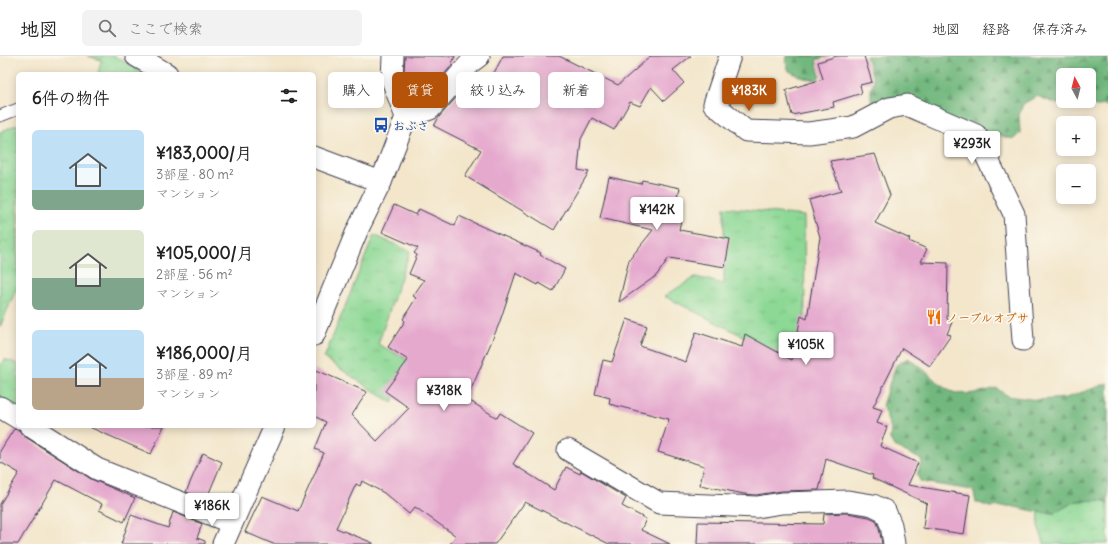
<!DOCTYPE html>
<html lang="ja">
<head>
<meta charset="utf-8">
<style>
	:root { --surface:#fff; --page:#f2f2f2; --text:#222; --muted:#767676; --line:#e0e0e0; --accent:#b45309 }
	body { margin:0; font-family:Delius,"Klee One",sans-serif; background:var(--page); color:var(--text); height:100vh; display:flex; flex-direction:column; font-size:15px; white-space:nowrap }
	* { box-sizing:border-box; margin:0 }
	p { font-size:13px; color:var(--muted) }
	.icon { flex:none; width:22px; height:22px; fill:none; stroke:currentColor; stroke-width:2; stroke-linecap:round; stroke-linejoin:round }
	.map { position:relative; flex:1; overflow:hidden }
	.details { position:absolute; left:16px; top:16px; width:300px; height:356px; display:flex; flex-direction:column; background:var(--surface); border-radius:6px; box-shadow:0 2px 10px #0003 }
	.details>* { flex:none }
	.guide { position:absolute; left:328px; top:16px; width:380px; height:36px; display:flex; gap:8px }
	.needle { width:26px; rotate:353deg }
	.buttons { position:absolute; left:1056px; top:12px; display:grid; gap:8px }
	.buttons a { display:grid; place-items:center; width:40px; height:40px; border-radius:6px; background:var(--surface); box-shadow:0 2px 10px #0003; font-size:20px }
	.price { position:absolute; translate:-50% -34px; padding:0 9px; border-radius:4px; background:#fff; color:#222; font-size:13px; line-height:26px; filter:drop-shadow(0 1px 2px #0008) }
	.price::after { content:''; position:absolute; left:50%; top:24px; width:12px; height:9px; margin-left:-6px; background:inherit; clip-path:polygon(0 0,100% 0,50% 100%) }
	.price.current { background:var(--accent); color:#fff }
	ul { padding:0; list-style:none }
	li { display:flex; align-items:center; gap:12px; height:100px; padding:0 16px }
	li span { display:grid; place-items:center; flex:none; width:112px; height:80px; border-radius:6px; color:#555 }
	li>.icon { margin-inline-start:auto }
	span .icon { width:48px; height:48px; fill:#fffc; stroke-width:1 }
	li b { font-size:17px }
	h2 { display:flex; justify-content:space-between; align-items:center; height:48px; padding:0 16px; font-size:17px }
	.chip { padding:0 14px; border-radius:6px; background:var(--surface); box-shadow:0 2px 10px #0003; font-size:14px; line-height:36px }
	.chip.current { background:var(--accent); color:#fff }
	header { display:flex; align-items:center; gap:24px; box-sizing:border-box; height:56px; padding:0 20px; background:var(--surface); border-bottom:1px solid var(--line) }
	header strong { font-size:19px }
	nav { display:flex; gap:22px; margin-inline-start:auto; font-size:14px }
	.search { width:280px; height:36px; background:var(--page); display:flex; align-items:center; gap:10px; box-sizing:border-box; padding:0 14px; border-radius:6px; color:var(--muted); font-size:15px }
	.map>svg:first-child { display:block }
	.grass { fill:url(#grass-tufts); stroke:#587d68 }
	.forest { fill:url(#forest-firs); stroke:#4a6d5c; fill-rule:evenodd }
	.building { fill:#e5a9ce }
	.lines { fill:none; stroke-linecap:round; stroke-linejoin:round }
	.service-casing { stroke:#413f51; stroke-width:13 }
	.minor-casing { stroke:#413f51; stroke-width:23 }
	.service { stroke:#fff; stroke-width:11 }
	.minor { stroke:#fff; stroke-width:21 }
	.labels { text-anchor:middle; dominant-baseline:central; stroke-width:3.5; stroke-linejoin:round; paint-order:stroke }
	.transit-label { font-size:12px; font-weight:bold; fill:#164399; stroke:#fbf7ec; text-anchor:start }
	.food-label { font-size:12px; font-weight:bold; fill:#c56008; stroke:#fbf7ec; text-anchor:start }
</style>
</head>
<body>
<header>
<strong>地図</strong>
<div class="search"><svg class="icon" aria-label="search" viewBox="0 0 24 24"><circle cx="10" cy="10" r="6"/><path d="M15 15l6 6"/></svg>ここで検索</div>
<nav><a>地図</a><a>経路</a><a>保存済み</a></nav>
</header>
<div class="map">
<svg width="1108" height="488" viewBox="0 0 1108 488">
	<defs>
		<pattern id="grass-tufts" width="24" height="20" patternUnits="userSpaceOnUse"><rect width="24" height="20" fill="#8dd895"/><path d="M3 7l-1-3M5 7V3M7 7l1-3M15 17l-1-3M17 17v-4M19 17l1-3" fill="none" stroke="#79b981"/></pattern>
		<pattern id="forest-firs" width="22" height="20" patternUnits="userSpaceOnUse"><rect width="22" height="20" fill="#72b87e"/><path d="M5 1l3.5 6h-7zM16 11l3.5 6h-7z" fill="#5d9568"/></pattern>
	</defs>
	<rect width="100%" height="100%" fill="#fbf7ec"/>
	<filter id="ink" filterUnits="userSpaceOnUse"><feTurbulence type="fractalNoise" baseFrequency=".025" numOctaves="2"/><feDisplacementMap in="SourceGraphic" scale="8" xChannelSelector="R" yChannelSelector="G"/><feConvolveMatrix kernelMatrix="1 2 1 2 8 2 1 2 1" color-interpolation-filters="sRGB"/></filter>
	<filter id="wash" filterUnits="userSpaceOnUse"><feTurbulence type="fractalNoise" baseFrequency=".012" numOctaves="4" result="noise"/><feDisplacementMap in="SourceGraphic" scale="16" xChannelSelector="R" yChannelSelector="G"/><feGaussianBlur stdDeviation="0.9" result="paint"/><feColorMatrix in="noise" values="0 0 0 0 0 0 0 0 0 0 0 0 0 0 0 0 0 1.4 0 .05"/><feComposite in="paint" operator="in"/></filter>
	<g filter="url(#wash)">
		<rect width="100%" height="100%" fill="#f3e6cb"/>
		<g class="grass">
			<path d="M87,0h27l33,18h-49l3,-14z"/>
			<path d="M18,68v161l-18,42v-195z"/>
			<path d="M724,151l80,9 1,102 -13,43 -128,-65 32,-19 28,7z"/>
			<path d="M374,179l36,16 -32,93 32,17 -18,42 -68,-45z"/>
			<path d="M5,303l13,5v47l-18,-11v-36z"/>
			<path d="M1102,444l6,4v40h-64l-1,-5 -5,-13 1,-14 15,1 22,-12z"/>
		</g>
		<g class="forest">
			<path d="M787,0h43l-14,4 4,16 -3,4 -13,-2 -15,-7 -3,-8z"/>
			<path d="M866,0h242v49l-11,1 -40,-2 -20,-8 -14,8 -4,11 1,18 -6,6 -138,-31 -5,-7v-13l3,-6zM1063,19h26v26h-26z"/>
			<path d="M908,302c16,9 28,26 42,33 13,6 33,1 46,-3l12,8 30,4 28,-2 42,-15v121l-6,-4 -26,1 -22,12 -15,-1 -29,-6 -20,1 -14,-5 -3,-12 -52,-8 -4,-7 5,-15 -28,-14 -4,-7 1,-10 -9,-24 14,-40z"/>
		</g>
		<g id="blocks">
			<g class="building">
				<path d="M405,0h50l-3,7 1,1 -18,21 -31,-14z"/>
				<path d="M503,0h56l59,29 33,-29h40l-18,14 11,13 -20,18 -13,-14 -11,19 -10,-4 -16,28 -22,-12 -11,21 -3,31 11,2 -35,58 -89,-54 16,-26 -47,-24 5,-9 35,-40 13,9z"/>
				<path d="M837,0h27l8,26 -12,3 2,8 -29,9 1,5 -42,8 -6,-25 37,-11 -5,-17z"/>
				<path d="M875,98l15,41 -15,28 35,16 -1,2 18,8 -6,13 27,1 -1,56 5,3 -5,12 4,1 -21,31 -28,-18 -29,59 9,3 -5,13 10,4 -7,19 38,17 -10,22 62,10 -6,39 -41,-6 3,-24h2l-56,-26 1,-3 -47,-16 -7,31 -37,1 -26,4 -12,-1 -44,-9 4,-19 -46,-14 11,-33 -60,-15 1,-6 -15,-4 8,-34 9,2 15,-43 20,7 -7,20 46,16 10,-30 46,15 3,-13 47,26 9,-44 6,3 13,-82 -11,-37 32,-9 -11,-30z"/>
				<path d="M609,121l32,7 1,-4 38,8 -6,30 7,2 -2,10 51,9 -5,28 -56,-9 -13,18 -37,26 10,-42 24,-30 -53,-12z"/>
				<path d="M394,149l22,10 3,-6 36,17 4,-10 82,37 -1,2 25,14 -12,22 -14,-8 -1,2 -22,-12 -17,51 -32,75 30,19 3,-5 32,20 -19,31 41,26 12,-23 14,7 1,-3 45,27 -4,8 24,13 -5,11 29,14h-61l-84,-42 -30,42h-45l6,-8 -41,-29 -6,7 -25,-21 -22,-12 -2,5 -4,-2 -20,44 37,15v1h-100l-28,-12 17,-36 36,15 26,-58 -9,-4 11,-27 -12,-6v-47l53,23 -15,23 25,26 32,-33 -24,-17 23,-31 -20,-13 17,-26 -2,-2 13,-21 -3,-2 11,-16 -15,-6 8,-19 -3,-2 4,-5 -36,-16z"/>
				<path d="M87,370h77l-13,28z"/>
				<path d="M14,373l5,1 5,6 67,43 44,19 -11,24 -25,-12 3,-6 -46,-24 -38,64h-18v-40l19,-31 -19,-11v-11z"/>
				<path d="M203,397l19,9 -16,38 -20,-8z"/>
				<path d="M173,456l29,12 -5,14 8,3v3h-84l10,-29 37,13z"/>
				<path d="M847,457l22,4 7,3 3,8 3,16h-185l1,-22 125,2 1,-10z"/>
			</g>
		</g>
	</g>
	<g filter="url(#ink)">
		<use href="#blocks" fill-opacity="0" stroke="#413f51" stroke-width="1"/>
		<g class="lines">
			<g class="service-casing">
				<path id="service" d="M0,60l18,-7"/>
			</g>
			<g class="minor-casing">
				<g id="minor">
					<path d="M136,0l31,18"/>
					<path d="M730,0l-16,48 32,27 63,2 44,-6 36,-19 18,-3 69,30 38,79 9,126"/>
					<path d="M406,61l24,-8 41,-47 8,-6"/>
					<path d="M314,101l67,25"/>
					<path d="M314,279l43,-104 24,-49 25,-65 -14,-37 1,-24"/>
					<path d="M0,351l18,11"/>
					<path d="M30,370l67,43 135,54"/>
					<path d="M568,394l91,53 98,4 25,-4 66,-2 25,4 12,6 6,14 3,19"/>
					<path d="M223,488l52,-118"/>
				</g>
			</g>
			<use href="#service" class="service"/>
			<use href="#minor" class="minor"/>
		</g>
	</g>
	<defs>
		<g id="bus-bare" transform="scale(1.2)"><path d="M-5-6H5V4H4V6H2V4H-2V6H-4V4H-5ZM-3.5-4V0h7V-4ZM-3.5 1.2v1.5H-2V1.2ZM2 1.2v1.5H3.5V1.2Z" fill="#1a4fb4" stroke="#fbf7ec" stroke-width="2.5" paint-order="stroke"/></g>
		<g id="restaurant-bare" transform="scale(1.2)"><path d="M-5-6h1v4h1v-4h1v4h1v-4h1v5L-1.5 .5V6h-2V.5L-5-1ZM5-6V6H3V1.5H1.5Q1.5-4 5-6Z" fill="#e8710a" stroke="#fbf7ec" stroke-width="2.5" paint-order="stroke"/></g>
	</defs>
	<g fill-rule="evenodd">
		<use href="#bus-bare" x="381" y="69"/>
		<use href="#restaurant-bare" x="934" y="261"/>
	</g>
	<g class="labels">
		<g class="transit-label">
			<text x="393" y="69">おぶさ</text>
		</g>
		<g class="food-label">
			<text x="946" y="261">ノーブルオブサ</text>
		</g>
	</g>
</svg>
<div class="buttons">
<a><svg class="needle" viewBox="-14 -14 28 28"><path d="M0-13l5 13h-10z" fill="#e53935"/><path d="M0 13l5-13h-10z" fill="#767676"/></svg></a>
<a>+</a>
<a>−</a>
</div>
<b class="price current" style="left:749px;top:56px">¥183K</b>
<b class="price" style="left:972px;top:109px">¥293K</b>
<b class="price" style="left:657px;top:175px">¥142K</b>
<b class="price" style="left:806px;top:310px">¥105K</b>
<b class="price" style="left:444px;top:356px">¥318K</b>
<b class="price" style="left:212px;top:471px">¥186K</b>
<div class="guide">
<a class="chip">購入</a>
<a class="chip current">賃貸</a>
<a class="chip">絞り込み</a>
<a class="chip">新着</a>
</div>
<section class="details">
<h2>6件の物件<svg class="icon" aria-label="filters" viewBox="0 0 24 24"><path d="M4 7h16M4 17h16"/><circle cx="9" cy="7" r="2"/><circle cx="15" cy="17" r="2"/></svg></h2>
<ul>
<li><span style="background:linear-gradient(#bfe0f5 75%,#7fa58c 0)"><svg class="icon" aria-label="home" viewBox="0 0 24 24"><path d="M3 11l9-7 9 7M6 9v11h12V9"/></svg></span><div><b>¥183,000/月</b><p>3部屋 · 80 m²</p><p>マンション</p></div></li>
<li><span style="background:linear-gradient(#dfe7d0 60%,#7fa58c 0)"><svg class="icon" aria-label="home" viewBox="0 0 24 24"><path d="M3 11l9-7 9 7M6 9v11h12V9"/></svg></span><div><b>¥105,000/月</b><p>2部屋 · 56 m²</p><p>マンション</p></div></li>
<li><span style="background:linear-gradient(#bfe0f5 60%,#b9a48a 0)"><svg class="icon" aria-label="home" viewBox="0 0 24 24"><path d="M3 11l9-7 9 7M6 9v11h12V9"/></svg></span><div><b>¥186,000/月</b><p>3部屋 · 89 m²</p><p>マンション</p></div></li>
</ul>
</section>
</div>
</body>
</html>
